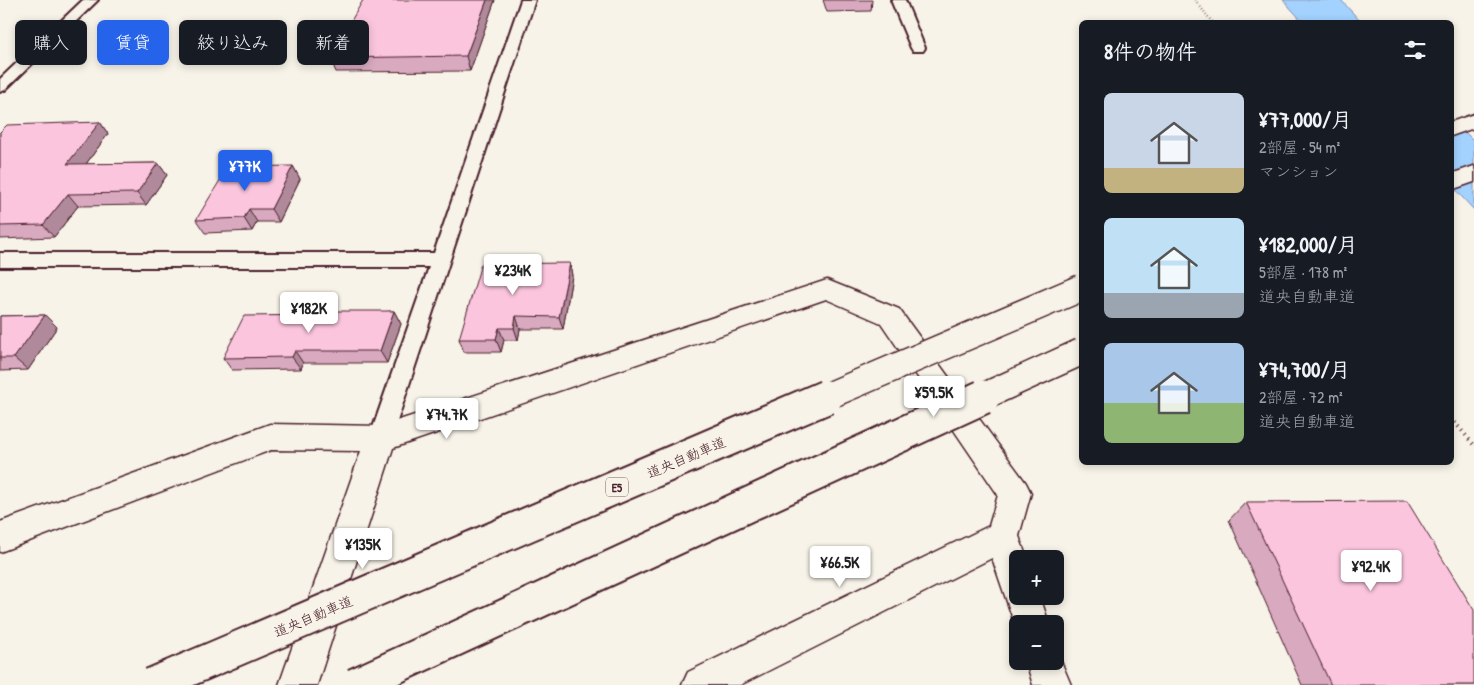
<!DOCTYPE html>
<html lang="ja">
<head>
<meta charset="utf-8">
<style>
	:root { --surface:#171b24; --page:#242831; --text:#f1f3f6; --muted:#9ea1a6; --accent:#2563eb }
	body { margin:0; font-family:"Patrick Hand","Klee One",sans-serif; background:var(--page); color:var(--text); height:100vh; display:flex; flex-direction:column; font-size:19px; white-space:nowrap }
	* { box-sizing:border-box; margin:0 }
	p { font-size:16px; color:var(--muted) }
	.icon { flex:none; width:28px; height:28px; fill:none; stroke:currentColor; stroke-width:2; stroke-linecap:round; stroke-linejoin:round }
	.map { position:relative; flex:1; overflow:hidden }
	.details { position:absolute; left:1079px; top:20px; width:375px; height:445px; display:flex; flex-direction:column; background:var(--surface); border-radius:8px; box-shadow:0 2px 8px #0003 }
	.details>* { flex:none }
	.banner { position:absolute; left:15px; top:20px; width:475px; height:45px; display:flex; gap:10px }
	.tools { position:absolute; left:1009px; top:550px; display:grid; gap:10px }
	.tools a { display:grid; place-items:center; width:55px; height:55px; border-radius:8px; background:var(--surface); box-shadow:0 2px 8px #0003; font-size:25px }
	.price { position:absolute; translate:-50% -42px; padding:0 11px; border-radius:5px; background:#fff; color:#222; font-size:16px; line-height:32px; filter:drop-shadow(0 1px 2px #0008) }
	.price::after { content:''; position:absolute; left:50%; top:30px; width:15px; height:11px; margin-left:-8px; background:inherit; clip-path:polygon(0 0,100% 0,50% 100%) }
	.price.on { background:var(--accent); color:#fff }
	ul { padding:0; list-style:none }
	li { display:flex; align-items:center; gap:15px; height:125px; padding:0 25px }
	li span { display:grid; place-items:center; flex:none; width:140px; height:100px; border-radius:8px; color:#555 }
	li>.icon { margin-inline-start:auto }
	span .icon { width:60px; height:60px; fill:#fffc; stroke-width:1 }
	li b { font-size:21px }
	h2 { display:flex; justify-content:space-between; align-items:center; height:60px; padding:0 25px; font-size:21px }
	.tag { padding:0 18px; border-radius:8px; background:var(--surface); box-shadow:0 2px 8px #0003; font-size:18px; line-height:45px }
	.tag.on { background:var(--accent); color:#fff }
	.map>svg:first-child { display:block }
	.water { fill:#a3d2ff; stroke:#7f8aaa }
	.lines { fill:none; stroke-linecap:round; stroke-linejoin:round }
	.service-casing { stroke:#4a1f2b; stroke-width:4 }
	.minor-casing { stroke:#4a1f2b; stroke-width:3 }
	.motorway-casing { stroke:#4a1f2b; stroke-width:3 }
	.path-far1 { stroke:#4a1f2b; stroke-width:2.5; stroke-dasharray:0.5 2.5; stroke-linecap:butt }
	.path { stroke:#4a1f2b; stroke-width:4; stroke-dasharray:1 4.5; stroke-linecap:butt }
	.service { fill:#f7f3e8; fill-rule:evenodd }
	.minor { fill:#f7f3e8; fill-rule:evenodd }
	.motorway { fill:#f7f3e8; fill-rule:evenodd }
	.motorway-bridge-far1-casing { stroke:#4a1f2b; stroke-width:29; stroke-linecap:butt }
	.motorway-bridge-casing { stroke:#4a1f2b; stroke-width:37; stroke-linecap:butt }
	.motorway-bridge-far1 { stroke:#f7f3e8; stroke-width:26 }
	.motorway-bridge { stroke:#f7f3e8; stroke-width:33 }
	.wall { fill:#d8a9bf; stroke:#4a1f2b }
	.shaded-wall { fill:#b08a9b; stroke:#4a1f2b }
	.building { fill:#fbc5de; stroke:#4a1f2b }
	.labels { text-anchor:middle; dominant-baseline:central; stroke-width:4.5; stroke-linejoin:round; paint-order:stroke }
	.shield { fill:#f7f3e8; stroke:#7e5f64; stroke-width:1 }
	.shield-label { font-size:12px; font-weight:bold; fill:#4a1f2b }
	.street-label { font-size:14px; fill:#4a1f2b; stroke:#f7f3e8 }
</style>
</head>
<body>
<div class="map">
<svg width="1474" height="685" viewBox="0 0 1474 685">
	<rect width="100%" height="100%" fill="#f7f3e8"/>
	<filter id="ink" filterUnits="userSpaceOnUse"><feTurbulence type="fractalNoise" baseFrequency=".02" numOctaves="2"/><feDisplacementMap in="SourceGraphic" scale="10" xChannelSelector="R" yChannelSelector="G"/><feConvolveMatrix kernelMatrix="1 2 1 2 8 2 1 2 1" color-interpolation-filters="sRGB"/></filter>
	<g filter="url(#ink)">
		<g class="water">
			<path d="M1283,0h58l20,22h-58z"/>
			<path d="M1451,118l23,23v69l-23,-25z"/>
		</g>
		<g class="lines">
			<g class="service-casing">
				<g id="service">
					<path d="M83,0h15l-93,90 -5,2v-13z"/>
					<path d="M521,0h14l-146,446 -8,3 -8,-3 -4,-7 60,-172h-429v-14h434z"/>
					<path d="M891,0h14l20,48 -2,3h-10l-2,-3z"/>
				</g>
			</g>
			<g class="minor-casing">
				<g id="minor">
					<path d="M827,280l72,29 127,174 5,10 -12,43 8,23h-9v37h22l9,28h-31v10l-26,-76 -252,127h-58l6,-13 301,-146 9,-31 -117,-172 -55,-24 -433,149 -76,237h-38l82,-234 -90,-1 -271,102v-30l270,-98 111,2z"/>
					<path d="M1055,647l16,38h-38l-7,-24h29z"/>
				</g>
			</g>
			<g class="motorway-casing">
				<g id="motorway">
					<path d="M1474,114v14l-23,8v-14z"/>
					<path d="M1474,166v16l-23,8v-16z"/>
				</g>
			</g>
			<path class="path-far1" d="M1195,0l17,22"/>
			<path class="path" d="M1451,418l23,27"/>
			<use href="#service" class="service"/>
			<use href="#minor" class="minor"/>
			<use href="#motorway" class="motorway"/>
			<g class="motorway-bridge-far1-casing">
				<g id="motorway-bridge-far1">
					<path d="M823,398l258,-110"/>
					<path d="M980,398l101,-46"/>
				</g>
			</g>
			<g class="motorway-bridge-casing">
				<g id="motorway-bridge">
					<path d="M152,685l674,-288"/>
					<path d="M355,685l628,-288"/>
				</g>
			</g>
			<use href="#motorway-bridge-far1" class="motorway-bridge-far1"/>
			<use href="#motorway-bridge" class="motorway-bridge"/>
		</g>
		<g class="wall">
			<path d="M495,0l-25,71 -134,1 -6,-14z"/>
			<path d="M823,0h49l-1,11 -44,1z"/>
			<path d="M100,122l8,12 -22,30 72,-1 9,12 -21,30 -68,1 -24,31 -54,2v-107z"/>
			<path d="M293,166l7,13 -21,43h-22l-5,9 -47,2 -9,-13z"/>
			<path d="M570,263l2,13 -9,53h-43l-2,11h-14l-3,12h-37l-5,-13z"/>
			<path d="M394,311l7,13 -14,39h-84l-2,6 -69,1 -9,-12 103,-43z"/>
			<path d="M45,315l12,12 -29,43 -28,1v-55z"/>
			<path d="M1246,502l228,183h-172l-73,-165z"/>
		</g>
		<g class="shaded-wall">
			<path d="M487,0h8l-25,71 -4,-15z"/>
			<path d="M100,122l8,12 -31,42 -10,-12z"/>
			<path d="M158,163l9,12 -21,30 -9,-12z"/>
			<path d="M293,166l7,13 -21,43 -8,-13z"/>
			<path d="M68,194l10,12 -24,31 -11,-12z"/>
			<path d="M249,209l8,13 -5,9 -8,-13z"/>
			<path d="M570,263l2,13 -9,53 -4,-12z"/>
			<path d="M394,311l7,13 -14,39 -7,-12z"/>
			<path d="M45,315l12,12 -29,43 -14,-12z"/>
			<path d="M516,316l4,13 -2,11 -4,-12z"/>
			<path d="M499,328l5,12 -3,12 -5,-13z"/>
			<path d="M295,351l8,12 -2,6 -9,-12z"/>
		</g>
		<g class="building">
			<path d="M363,0h124l-21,56 -136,2z"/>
			<path d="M100,122l-33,42 91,-1 -21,30 -69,1 -25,31 -43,1v-94l7,-7z"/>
			<path d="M293,166l-22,43h-22l-5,9 -48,2 32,-53z"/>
			<path d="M570,263l-11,54 -43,-1 -2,12h-15l-3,11h-37l22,-75z"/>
			<path d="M328,311h66l-14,40h-85l-3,6 -69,1 21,-42 82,-1z"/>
			<path d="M45,315l-31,43h-14v-42z"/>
			<path d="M1407,501l67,109v75h-143l-85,-183z"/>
		</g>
	</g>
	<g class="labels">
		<rect class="shield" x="606" y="477.5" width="22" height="19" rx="4"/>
		<g class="shield-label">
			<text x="617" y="487">E5</text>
		</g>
		<g class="street-label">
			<text transform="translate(686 457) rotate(-23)">道央自動車道</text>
			<text transform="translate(313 616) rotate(-23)">道央自動車道</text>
		</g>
	</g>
</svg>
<div class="tools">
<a>+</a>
<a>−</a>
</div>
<b class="price on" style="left:245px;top:192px">¥77K</b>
<b class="price" style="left:513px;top:296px">¥234K</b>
<b class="price" style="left:309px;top:334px">¥182K</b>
<b class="price" style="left:934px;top:418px">¥59.5K</b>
<b class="price" style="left:447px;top:440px">¥74.7K</b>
<b class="price" style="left:363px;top:570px">¥135K</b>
<b class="price" style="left:840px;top:588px">¥66.5K</b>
<b class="price" style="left:1371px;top:592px">¥92.4K</b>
<div class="banner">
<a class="tag">購入</a>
<a class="tag on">賃貸</a>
<a class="tag">絞り込み</a>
<a class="tag">新着</a>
</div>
<section class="details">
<h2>8件の物件<svg class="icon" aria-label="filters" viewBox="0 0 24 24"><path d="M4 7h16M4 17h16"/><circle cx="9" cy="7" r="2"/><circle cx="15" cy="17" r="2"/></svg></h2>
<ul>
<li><span style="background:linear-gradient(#c9d6e8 75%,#c2b280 0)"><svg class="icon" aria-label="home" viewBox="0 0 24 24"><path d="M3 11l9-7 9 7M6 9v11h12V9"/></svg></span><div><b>¥77,000/月</b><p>2部屋 · 54 m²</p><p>マンション</p></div></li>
<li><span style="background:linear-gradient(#bfe0f5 75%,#9aa5b1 0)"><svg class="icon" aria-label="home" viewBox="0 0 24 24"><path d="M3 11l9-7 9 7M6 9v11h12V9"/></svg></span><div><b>¥182,000/月</b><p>5部屋 · 178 m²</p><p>道央自動車道</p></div></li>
<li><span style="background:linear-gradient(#a9c7e8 60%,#8fb573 0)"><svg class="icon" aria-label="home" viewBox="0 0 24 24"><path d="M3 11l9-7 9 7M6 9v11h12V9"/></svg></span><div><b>¥74,700/月</b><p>2部屋 · 72 m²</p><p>道央自動車道</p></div></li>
</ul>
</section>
</div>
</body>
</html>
